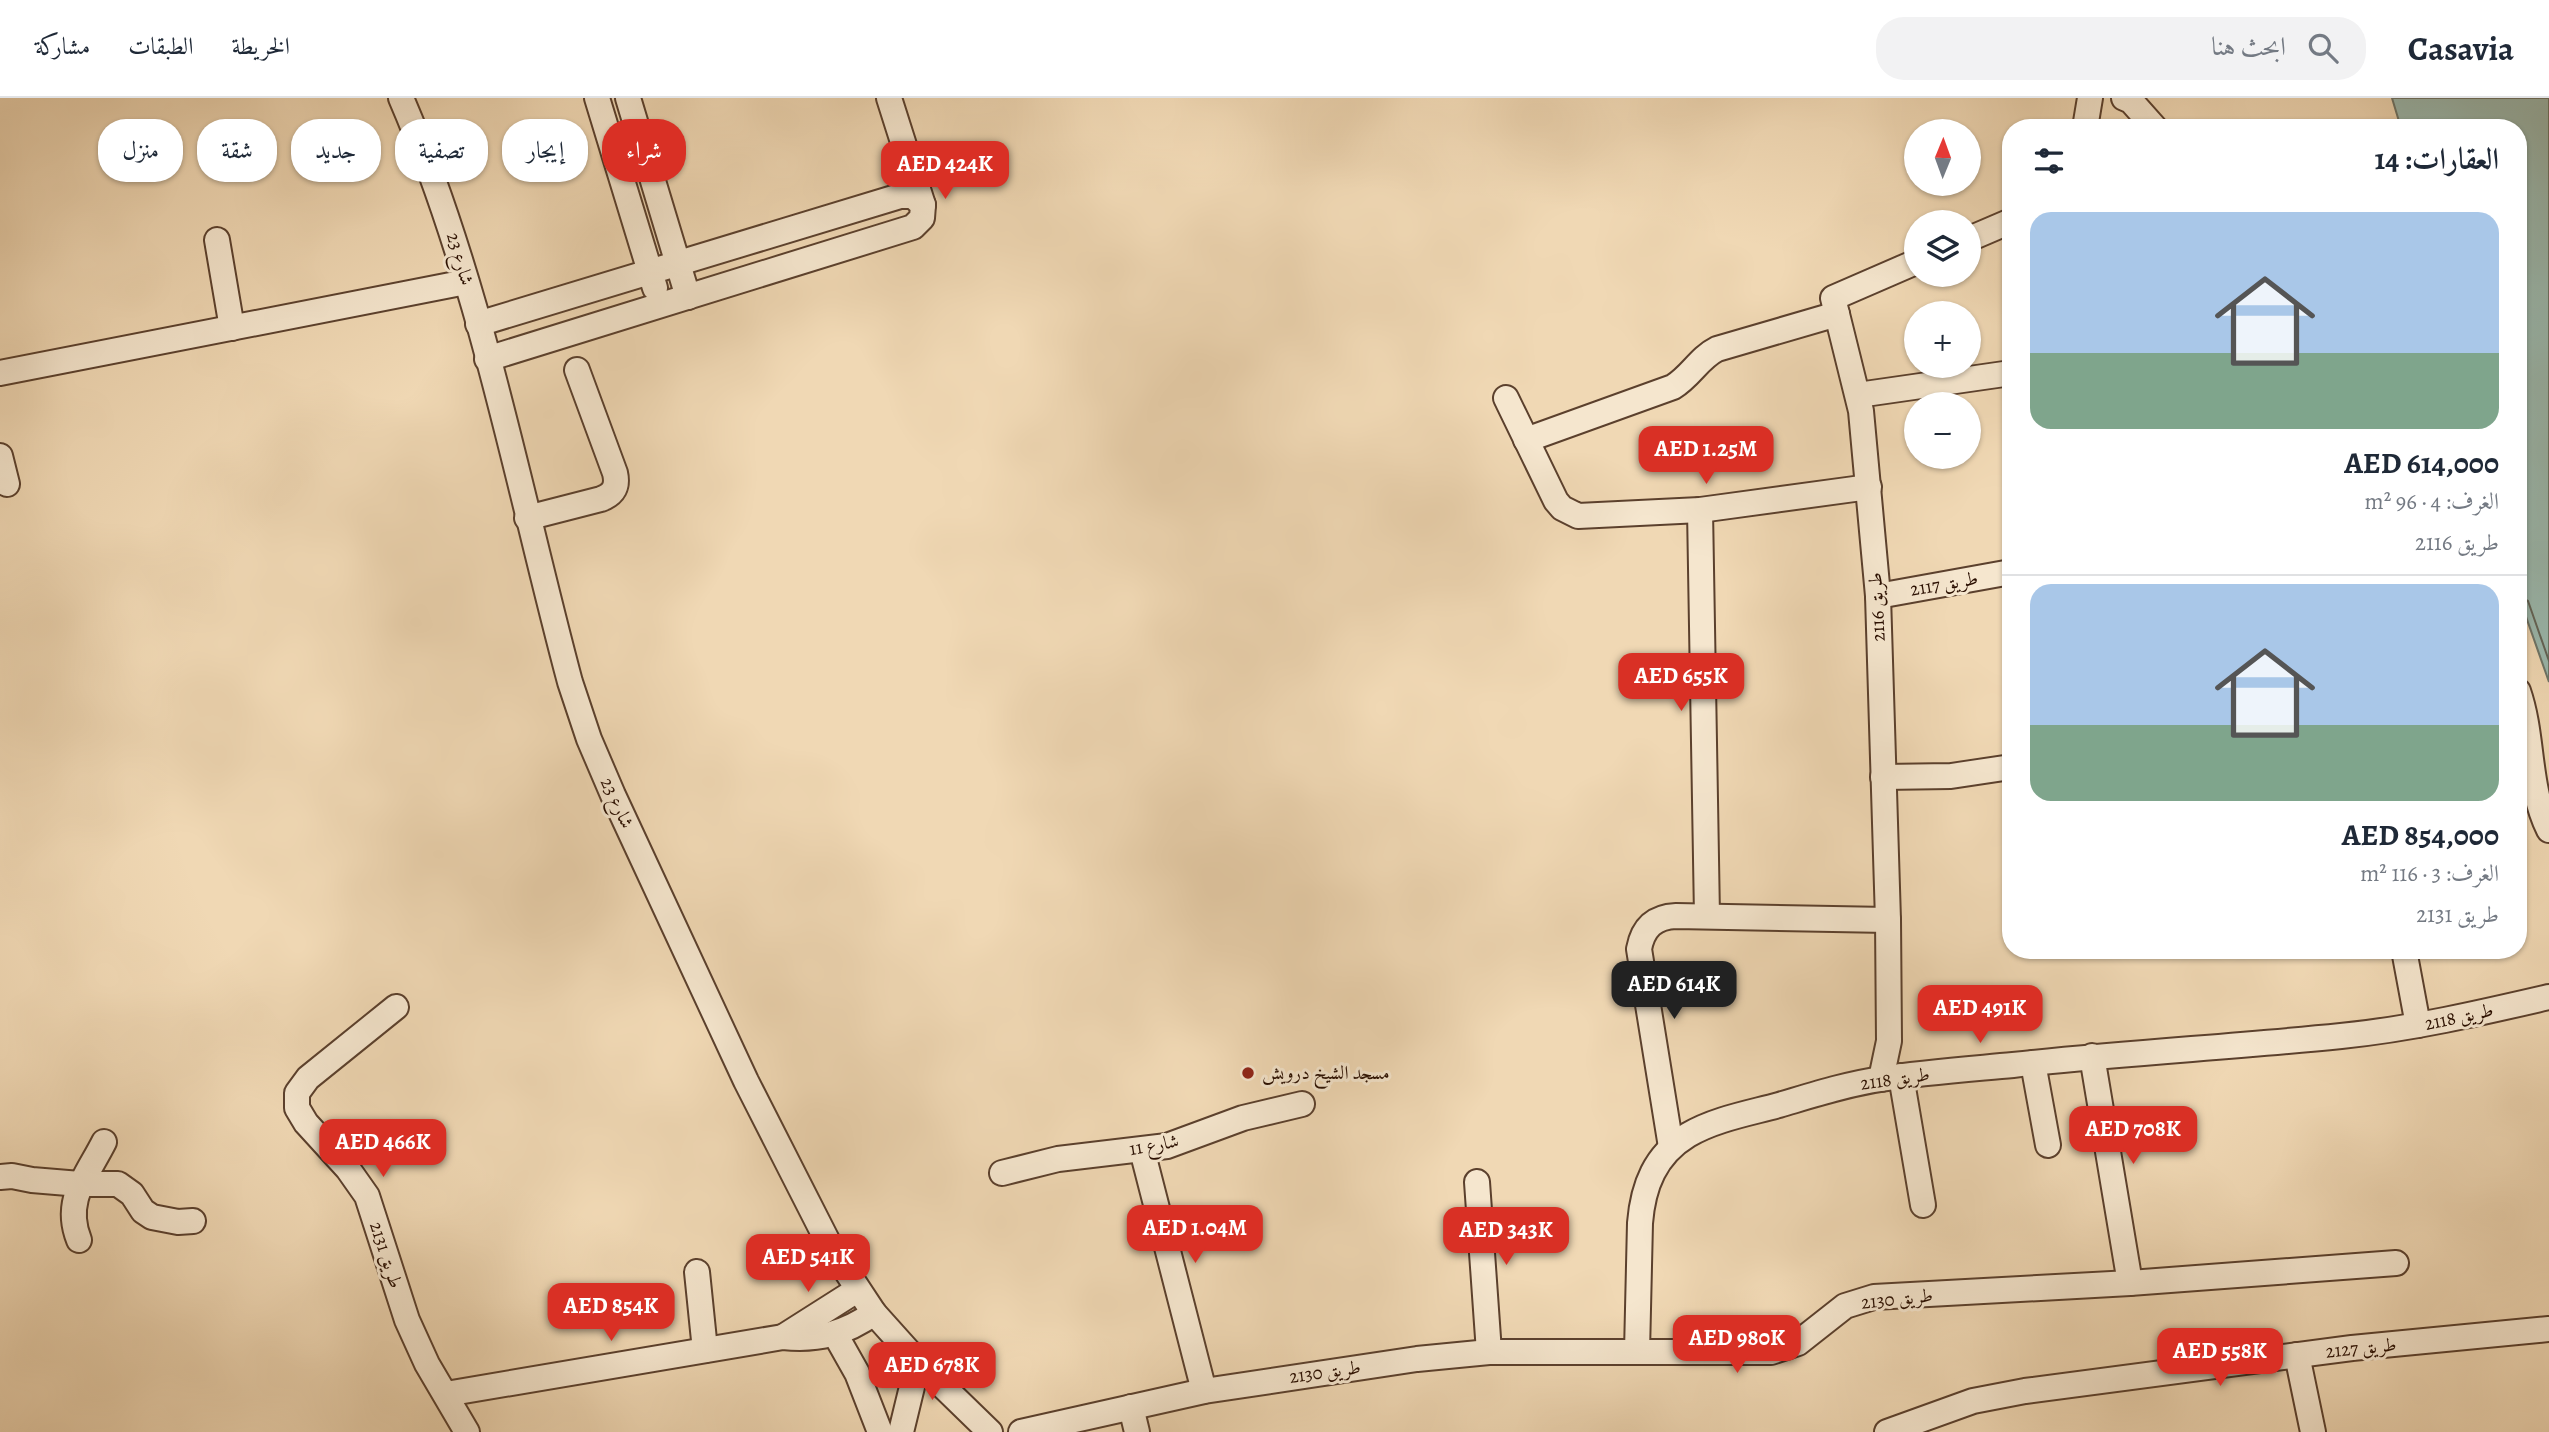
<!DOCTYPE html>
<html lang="ar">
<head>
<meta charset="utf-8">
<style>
	:root { --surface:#fff; --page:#f2f2f3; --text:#1f2937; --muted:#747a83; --line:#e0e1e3; --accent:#d93025 }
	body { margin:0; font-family:Alegreya,Amiri,serif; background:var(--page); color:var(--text); direction:rtl; height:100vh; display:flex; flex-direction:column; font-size:26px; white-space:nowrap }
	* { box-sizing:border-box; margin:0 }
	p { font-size:23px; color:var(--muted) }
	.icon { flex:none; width:38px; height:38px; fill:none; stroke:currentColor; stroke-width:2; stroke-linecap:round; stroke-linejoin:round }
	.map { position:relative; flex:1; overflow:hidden; direction:ltr }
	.drawer { position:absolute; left:2002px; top:21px; width:525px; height:840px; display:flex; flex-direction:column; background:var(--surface); border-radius:28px; box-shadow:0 2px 5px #0004; direction:rtl }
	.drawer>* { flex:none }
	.banner { position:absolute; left:21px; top:21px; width:665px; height:63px; direction:rtl; display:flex; gap:14px }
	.needle { width:46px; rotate:1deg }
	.controls { position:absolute; left:1904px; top:21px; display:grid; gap:14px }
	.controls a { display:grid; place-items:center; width:77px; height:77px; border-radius:50%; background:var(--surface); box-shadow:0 2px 5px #0004; font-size:35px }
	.price { position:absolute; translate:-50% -60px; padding:0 16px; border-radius:14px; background:var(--accent); color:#fff; font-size:23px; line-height:46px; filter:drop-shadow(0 2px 4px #0008) }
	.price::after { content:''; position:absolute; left:50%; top:42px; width:21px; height:16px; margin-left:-10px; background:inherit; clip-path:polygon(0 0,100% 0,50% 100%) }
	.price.current { background:#222; color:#fff }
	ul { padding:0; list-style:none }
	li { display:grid; align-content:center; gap:14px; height:371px; padding:0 28px }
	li+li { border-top:2px solid var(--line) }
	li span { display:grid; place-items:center; height:217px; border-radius:21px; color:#555 }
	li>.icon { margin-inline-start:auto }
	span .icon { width:126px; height:126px; fill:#fffc; stroke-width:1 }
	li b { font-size:30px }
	h2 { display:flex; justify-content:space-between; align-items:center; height:84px; padding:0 28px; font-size:30px }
	.pill { padding:0 24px; border-radius:28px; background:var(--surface); box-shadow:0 2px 5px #0004; font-size:24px; line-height:63px }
	.pill.current { background:var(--accent); color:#fff }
	header { display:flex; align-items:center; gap:42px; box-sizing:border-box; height:98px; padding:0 35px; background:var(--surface); border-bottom:2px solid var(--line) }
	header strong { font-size:33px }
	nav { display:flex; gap:38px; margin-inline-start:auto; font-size:24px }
	.search { width:490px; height:63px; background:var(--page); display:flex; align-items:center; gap:18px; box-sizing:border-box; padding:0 24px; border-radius:28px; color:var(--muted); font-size:26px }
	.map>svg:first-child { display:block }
	.water { fill:#9ab9af; stroke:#6d7569; stroke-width:2 }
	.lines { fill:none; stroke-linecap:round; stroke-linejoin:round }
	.shore { stroke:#626458; stroke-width:2 }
	.minor-casing { stroke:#5b402d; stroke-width:28 }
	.minor { stroke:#f5e6ce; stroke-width:24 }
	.poi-dot { fill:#8f2418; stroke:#f5e6ce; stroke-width:2.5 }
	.labels { text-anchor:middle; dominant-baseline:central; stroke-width:6; stroke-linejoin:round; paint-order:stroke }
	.street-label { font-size:19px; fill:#290e00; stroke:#f5e6ce }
	.poi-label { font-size:19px; fill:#290e00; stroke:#f5e6ce; text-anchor:start }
</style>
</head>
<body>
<header>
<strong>Casavia</strong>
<div class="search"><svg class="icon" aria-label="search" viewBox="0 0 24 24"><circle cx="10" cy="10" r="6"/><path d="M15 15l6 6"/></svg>ابحث هنا</div>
<nav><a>الخريطة</a><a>الطبقات</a><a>مشاركة</a></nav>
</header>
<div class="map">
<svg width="2549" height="1334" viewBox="0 0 2549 1334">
	<rect width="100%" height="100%" fill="#f0d8b4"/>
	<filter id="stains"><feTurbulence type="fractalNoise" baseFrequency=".00286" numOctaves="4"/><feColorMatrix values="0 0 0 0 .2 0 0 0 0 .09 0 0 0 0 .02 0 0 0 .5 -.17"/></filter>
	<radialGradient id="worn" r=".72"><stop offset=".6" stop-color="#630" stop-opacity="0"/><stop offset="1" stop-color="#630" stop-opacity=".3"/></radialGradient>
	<path class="water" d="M2392,0h157v584l-31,-88v-466h-117z"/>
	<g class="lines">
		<path class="shore" d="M2518,498l10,5 21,60"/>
		<g class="minor-casing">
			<g id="minor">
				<path d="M401,0c80,185 117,390 169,584l19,57 24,56 133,286 85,167 43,65 44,49 72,70"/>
				<path d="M597,0l58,190"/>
				<path d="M628,0l60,199"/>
				<path d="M889,0l34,107"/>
				<path d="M2124,0l7,3 24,27"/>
				<path d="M2085,30l5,-30"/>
				<path d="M1969,141l42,-18"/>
				<path d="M217,142l15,88"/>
				<path d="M478,226l422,-128h13l10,9 -1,13 -9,9 -426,132"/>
				<path d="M0,275l466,-91"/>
				<path d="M1858,297l153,-22"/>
				<path d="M1506,300l50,103 6,7 16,8 122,-6 169,-23"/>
				<path d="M1526,342l147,-53c18,-11 26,-29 44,-38l120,-35"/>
				<path d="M0,358l7,28"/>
				<path d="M1700,412l7,406"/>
				<path d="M527,420l74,-19c13,-5 17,-13 14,-26l-38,-103"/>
				<path d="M1878,498l133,-24"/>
				<path d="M2518,593c16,46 9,95 31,139"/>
				<path d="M1883,679l68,-1 60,-9"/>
				<path d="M2404,852l14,75"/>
				<path d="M396,909l-88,71 -11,15v15l9,15 42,46 19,27 40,124 20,44 40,68"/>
				<path d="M2092,958l38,227"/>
				<path d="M2033,965l15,82"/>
				<path d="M1901,978l22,129"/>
				<path d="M1881,981l8,-38 -1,-121 -10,-324 -17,-185 -28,-113 83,-36"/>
				<path d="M1671,1049l-32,-198c4,-21 15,-32 37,-33l212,4"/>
				<path d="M1142,1052l62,241"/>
				<path d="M1002,1075l56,-14 109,-13 76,-28 59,-14"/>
				<path d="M0,1079l12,-1 20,4 48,4h38l14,10 11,17 9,6 26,5 15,-1"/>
				<path d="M1477,1084l12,170"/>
				<path d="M79,1142c-16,-40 8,-64 25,-98"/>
				<path d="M697,1174l8,78"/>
				<path d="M835,1236l22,39 23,59"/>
				<path d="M783,1239l74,-47"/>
				<path d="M1637,1254l3,-129c3,-37 15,-68 48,-88 27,-16 62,-22 91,-30 34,-10 68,-21 102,-26 44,-7 89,-10 132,-14 109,-12 219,-18 328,-29 70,-7 139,-23 208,-39"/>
				<path d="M2297,1257l16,77"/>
				<path d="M446,1296l337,-57c35,4 63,-4 91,-24"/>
				<path d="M1131,1309l6,25"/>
				<path d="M901,1334l17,-70"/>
				<path d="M1021,1334l183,-41 213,-32 72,-7h282l27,-9 47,-37 29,-9 256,-14 266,-20"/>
				<path d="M1887,1334l86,-31 52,-10 327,-43 197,-19"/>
			</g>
		</g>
		<use href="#minor" class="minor"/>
	</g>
	<circle class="poi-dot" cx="1248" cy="975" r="7"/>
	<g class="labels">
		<g class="street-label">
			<text transform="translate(460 161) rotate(74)">شارع 23</text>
			<text transform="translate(1944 486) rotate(-10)">طريق 2117</text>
			<text transform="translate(1877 509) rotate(-93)">طريق 2116</text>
			<text transform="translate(617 705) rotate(65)">شارع 23</text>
			<text transform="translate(2459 919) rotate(-12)">طريق 2118</text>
			<text transform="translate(1895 981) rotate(-8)">طريق 2118</text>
			<text transform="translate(1154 1047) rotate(-10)">شارع 11</text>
			<text transform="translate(386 1157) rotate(72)">طريق 2131</text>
			<text transform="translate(1897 1201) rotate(-6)">طريق 2130</text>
			<text transform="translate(2361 1250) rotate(-6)">طريق 2127</text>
			<text transform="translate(1325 1274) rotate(-8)">طريق 2130</text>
		</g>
		<g class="poi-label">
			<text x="1262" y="975">مسجد الشيخ درويش</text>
		</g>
	</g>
	<rect width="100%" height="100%" filter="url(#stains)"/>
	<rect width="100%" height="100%" fill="url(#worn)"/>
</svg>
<div class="controls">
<a><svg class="needle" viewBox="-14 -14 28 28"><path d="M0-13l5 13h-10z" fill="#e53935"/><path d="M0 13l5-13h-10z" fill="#747a83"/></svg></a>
<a><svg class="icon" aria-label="layers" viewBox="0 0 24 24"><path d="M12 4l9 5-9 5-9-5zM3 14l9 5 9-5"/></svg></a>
<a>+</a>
<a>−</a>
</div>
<b class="price" style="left:945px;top:103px">AED 424K</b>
<b class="price" style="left:1706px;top:388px">AED 1.25M</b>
<b class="price" style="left:1681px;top:615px">AED 655K</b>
<b class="price current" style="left:1674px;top:923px">AED 614K</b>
<b class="price" style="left:1980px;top:947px">AED 491K</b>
<b class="price" style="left:2133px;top:1068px">AED 708K</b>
<b class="price" style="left:383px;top:1081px">AED 466K</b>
<b class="price" style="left:1195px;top:1167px">AED 1.04M</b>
<b class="price" style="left:1506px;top:1169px">AED 343K</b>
<b class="price" style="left:808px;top:1196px">AED 541K</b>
<b class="price" style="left:611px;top:1245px">AED 854K</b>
<b class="price" style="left:1737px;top:1277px">AED 980K</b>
<b class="price" style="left:2220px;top:1290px">AED 558K</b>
<b class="price" style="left:932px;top:1304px">AED 678K</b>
<div class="banner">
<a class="pill current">شراء</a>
<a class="pill">إيجار</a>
<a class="pill">تصفية</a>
<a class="pill">جديد</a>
<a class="pill">شقة</a>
<a class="pill">منزل</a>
</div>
<section class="drawer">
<h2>العقارات: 14<svg class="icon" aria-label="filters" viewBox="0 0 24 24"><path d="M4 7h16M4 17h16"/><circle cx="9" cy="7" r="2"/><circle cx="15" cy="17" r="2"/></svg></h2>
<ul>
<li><span style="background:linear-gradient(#a9c7e8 65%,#7fa58c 0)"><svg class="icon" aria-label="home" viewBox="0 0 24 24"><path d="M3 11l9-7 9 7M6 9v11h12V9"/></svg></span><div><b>AED 614,000</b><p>الغرف: 4 · 96 m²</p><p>طريق 2116</p></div></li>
<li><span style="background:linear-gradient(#a9c7e8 65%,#7fa58c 0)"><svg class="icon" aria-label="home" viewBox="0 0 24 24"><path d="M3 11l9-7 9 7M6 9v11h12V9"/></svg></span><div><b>AED 854,000</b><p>الغرف: 3 · 116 m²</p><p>طريق 2131</p></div></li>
</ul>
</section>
</div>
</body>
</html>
